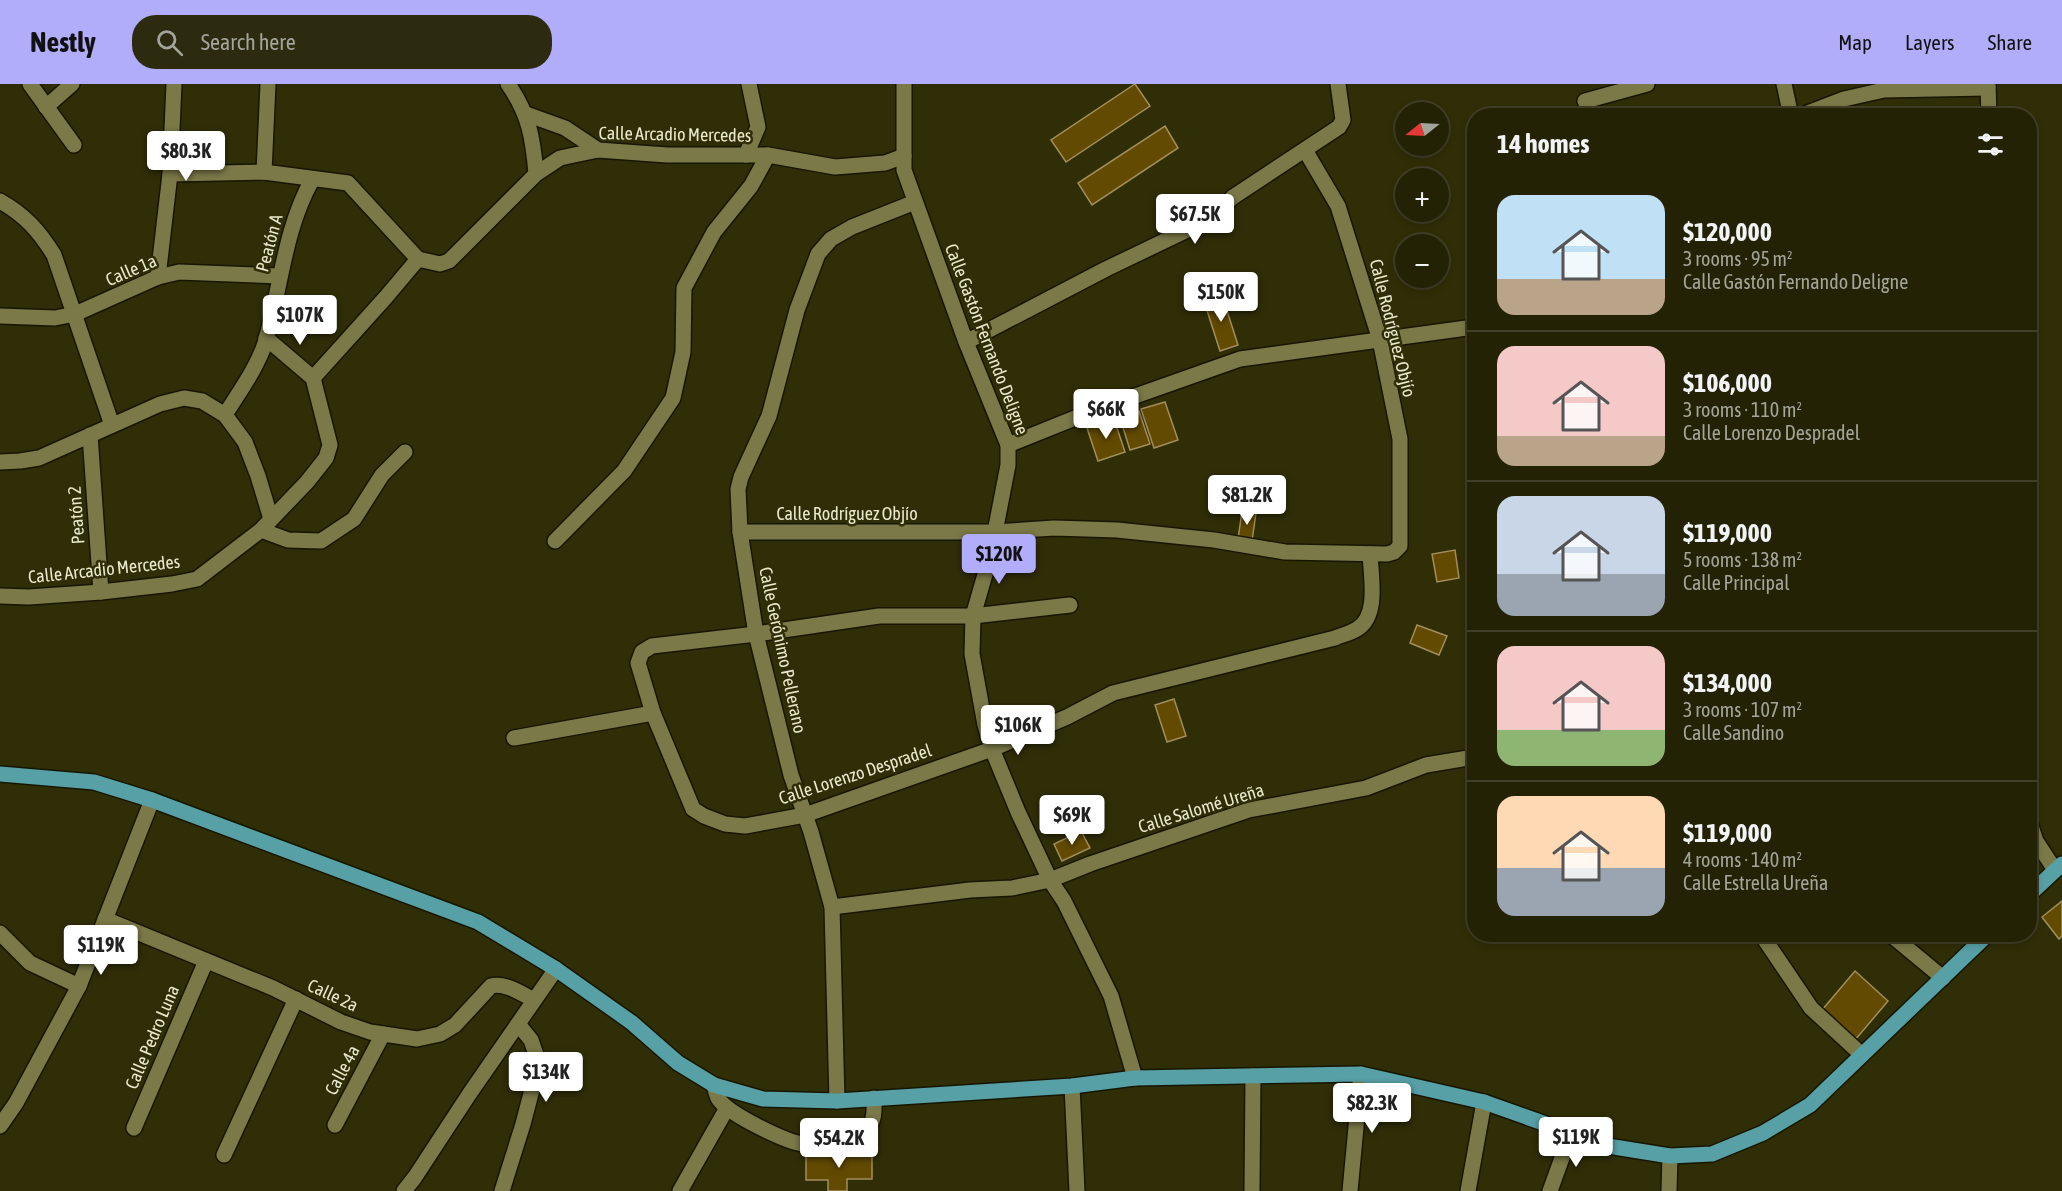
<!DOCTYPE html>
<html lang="en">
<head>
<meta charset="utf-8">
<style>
	:root { --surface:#242205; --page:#2c2a0f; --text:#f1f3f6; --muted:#a3a49a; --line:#413f27; --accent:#b1adfa }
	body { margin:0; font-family:"Asap Condensed",sans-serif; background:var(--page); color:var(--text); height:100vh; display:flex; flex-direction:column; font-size:22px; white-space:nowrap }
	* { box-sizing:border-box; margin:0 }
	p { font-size:20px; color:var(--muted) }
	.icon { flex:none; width:33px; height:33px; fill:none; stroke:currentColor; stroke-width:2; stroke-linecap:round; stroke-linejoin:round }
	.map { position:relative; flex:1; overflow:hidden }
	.details { position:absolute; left:1467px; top:24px; width:570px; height:834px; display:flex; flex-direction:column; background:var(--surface); border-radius:24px; box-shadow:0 3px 9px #0003,0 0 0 2px var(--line) }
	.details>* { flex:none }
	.needle { width:39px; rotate:252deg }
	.controls { position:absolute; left:1395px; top:18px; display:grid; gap:12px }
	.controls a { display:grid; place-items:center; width:54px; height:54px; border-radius:50%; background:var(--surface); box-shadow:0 3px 9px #0003,0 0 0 2px var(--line); font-size:30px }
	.price { position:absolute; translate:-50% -51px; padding:0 14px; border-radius:6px; background:#fff; color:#222; font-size:20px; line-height:39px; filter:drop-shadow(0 2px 3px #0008) }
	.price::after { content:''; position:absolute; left:50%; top:36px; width:18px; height:14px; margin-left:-9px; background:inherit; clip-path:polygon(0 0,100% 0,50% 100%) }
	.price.current { background:var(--accent); color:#111 }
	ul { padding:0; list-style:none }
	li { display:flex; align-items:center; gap:18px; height:150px; padding:0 30px }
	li+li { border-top:2px solid var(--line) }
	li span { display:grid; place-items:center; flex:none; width:168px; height:120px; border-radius:18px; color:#555 }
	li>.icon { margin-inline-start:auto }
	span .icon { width:72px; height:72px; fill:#fffc; stroke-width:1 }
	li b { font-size:26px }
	h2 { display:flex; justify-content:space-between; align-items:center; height:72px; padding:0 30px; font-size:26px }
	header { display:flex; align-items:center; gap:36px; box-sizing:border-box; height:84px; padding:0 30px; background:var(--accent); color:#111 }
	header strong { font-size:28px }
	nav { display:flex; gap:33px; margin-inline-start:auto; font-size:21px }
	.search { width:420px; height:54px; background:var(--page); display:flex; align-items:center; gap:15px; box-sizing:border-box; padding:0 21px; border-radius:24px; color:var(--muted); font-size:22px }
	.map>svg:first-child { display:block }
	.building { fill:#634a01; stroke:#a28d5d; stroke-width:1.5 }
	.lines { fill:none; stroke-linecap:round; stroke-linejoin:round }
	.minor-casing { stroke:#171600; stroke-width:18 }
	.major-casing { stroke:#171600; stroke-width:18 }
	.minor { stroke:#7b7947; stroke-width:15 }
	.major { stroke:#57a0a6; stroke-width:15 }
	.labels { text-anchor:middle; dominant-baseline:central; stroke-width:5; stroke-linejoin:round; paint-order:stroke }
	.street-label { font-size:18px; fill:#e9e9ce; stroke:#302e07 }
</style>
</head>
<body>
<header>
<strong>Nestly</strong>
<div class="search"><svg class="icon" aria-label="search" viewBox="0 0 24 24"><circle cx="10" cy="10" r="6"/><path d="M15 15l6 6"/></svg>Search here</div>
<nav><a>Map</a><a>Layers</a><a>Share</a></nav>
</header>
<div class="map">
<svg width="2062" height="1107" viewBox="0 0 2062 1107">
	<rect width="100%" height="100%" fill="#302e07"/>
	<g class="building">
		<path d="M1135,0l15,22 -84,56 -15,-22z"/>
		<path d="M1859,24l2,8h-26z"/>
		<path d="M1165,42l13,22 -86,57 -14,-22z"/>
		<path d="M1222,211l16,50 -18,6 -16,-50z"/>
		<path d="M1165,318l13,38 -24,8 -13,-39z"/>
		<path d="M1139,327l11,33 -20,6 -10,-32z"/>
		<path d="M1114,335l11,33 -27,9 -11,-33z"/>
		<path d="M1242,427l14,2 -4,28 -14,-2z"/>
		<path d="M1455,466l4,28 -22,4 -5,-28z"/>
		<path d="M1417,541l30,11 -8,19 -29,-12z"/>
		<path d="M1174,615l12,37 -19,6 -12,-37z"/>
		<path d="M1081,747l9,17 -28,13 -8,-17z"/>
		<path d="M2062,817v35l-3,3 -17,-22z"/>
		<path d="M1855,887l33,30 -33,39 -33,-30z"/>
		<path d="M806,1071h66v24h-25v12h-19v-11h-22z"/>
	</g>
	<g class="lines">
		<g class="minor-casing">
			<g id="minor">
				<path d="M30,0l44,61"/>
				<path d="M508,0c21,30 25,54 28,90"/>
				<path d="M904,0v86l62,172 42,103v20l-13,67 -7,32 -15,52 -1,38 13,71 7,24 26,63 32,68 14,21 47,95 24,82"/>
				<path d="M1784,0l7,32"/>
				<path d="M1988,0l1,32"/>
				<path d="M1585,17l62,-17"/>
				<path d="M46,23l26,-23"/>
				<path d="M526,30l39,14 33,22"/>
				<path d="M1800,32l44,-17 40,-9 104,-2"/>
				<path d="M746,71l12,-28 -9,-43"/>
				<path d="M264,88l4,-88"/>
				<path d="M170,90l94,-2 84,11 70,76"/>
				<path d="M0,117c25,14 39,30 54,54l58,170"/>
				<path d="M158,193l12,-103 4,-90"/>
				<path d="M0,232l55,2 20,-4 83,-37 21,-5 101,4"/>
				<path d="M966,258l140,-73 102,-49 25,-23 106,-70 4,-7 -5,-36"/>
				<path d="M313,294l73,-81 32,-38 22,5 9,-3 87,-87 24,-16 38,-8 69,5h101l67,12 50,-4 19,-7"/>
				<path d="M225,331c14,-23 32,-47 40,-72 16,-55 19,-113 47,-163"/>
				<path d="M90,351l11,157"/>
				<path d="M1008,361l82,-33 150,-53 234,-32"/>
				<path d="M0,378l20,-1 19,-3 121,-54 24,-6 18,3 23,14 20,27 13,34 13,43"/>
				<path d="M261,446l27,10 33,1 33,-22 28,-44 23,-23"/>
				<path d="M740,448h255l59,-4 63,2 97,10 71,12 102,2 7,-2 6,-6v-107l-20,-99 -42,-134 -33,-56"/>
				<path d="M555,457l69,-70 49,-73 10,-46 1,-64 30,-56 37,-46 17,-31"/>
				<path d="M0,512l29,1 72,-5 71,-8 25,-5 64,-49 46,-48 19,-24 4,-13 -17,-67 -47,-40"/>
				<path d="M1070,521l-97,11h-94l-123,18 -104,12 -10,6 -4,11 15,50 40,96 11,7 21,8 20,2 60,-11 187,-66 75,-32 46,-24 222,-55c7,-3 16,-5 22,-9 22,-13 14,-52 13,-75"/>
				<path d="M514,654l139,-25"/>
				<path d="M2030,739l6,18 19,29"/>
				<path d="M832,823l138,-17 42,-2 38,-8 40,-16 159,-54 117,-22 60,-23 48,-8"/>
				<path d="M105,835l168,69 68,34 29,10 47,7 23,-5 15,-9 36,-39c14,-4 31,8 43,14"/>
				<path d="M0,849l30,30 49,23"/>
				<path d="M1761,850l50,74 51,47"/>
				<path d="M1890,850l53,44"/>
				<path d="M714,1001c1,4 2,9 4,13 9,16 67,43 84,46 24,3 58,1 70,-23 3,-6 2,-16 2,-23"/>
				<path d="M1072,1002l5,105"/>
				<path d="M837,1017l-5,-194 -21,-75 -20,-57 -35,-141 -16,-102 -2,-43 3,-12 28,-61 28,-106 21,-56 13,-15 21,-12 63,-25"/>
				<path d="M335,1041l48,-91"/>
				<path d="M0,1042l16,-23 63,-117 73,-186"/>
				<path d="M134,1044l72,-167"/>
				<path d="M224,1071l72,-156"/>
				<path d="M404,1107l11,-14 55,-84 86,-124"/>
				<path d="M502,1107l21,-67 16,-61 -8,-23 -13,-16"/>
				<path d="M680,1107l47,-83"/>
				<path d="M1252,1107l1,-115"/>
				<path d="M1350,1107l11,-117"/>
				<path d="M1468,1107l16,-89"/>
				<path d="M1550,1107l21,-58"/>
				<path d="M1669,1107l1,-35"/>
			</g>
		</g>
		<g class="major-casing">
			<g id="major">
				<path d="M0,690l94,8 58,18 326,122 78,47 75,53 47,41 36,22 49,14 74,2 235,-15 63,-8 226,-4 123,28 124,44 62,10 42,-2 51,-21 47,-28 178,-171"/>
				<path d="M2030,810l32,-30"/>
			</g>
		</g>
		<use href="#minor" class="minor"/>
		<use href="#major" class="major"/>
	</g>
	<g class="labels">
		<g class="street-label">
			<text transform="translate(675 50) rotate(1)">Calle Arcadio Mercedes</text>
			<text transform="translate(269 159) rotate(-75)">Peatón A</text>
			<text transform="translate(131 186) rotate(-23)">Calle 1a</text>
			<text transform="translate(1393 244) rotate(76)">Calle Rodríguez Objío</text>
			<text transform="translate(987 255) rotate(69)">Calle Gastón Fernando Deligne</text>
			<text x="847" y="429">Calle Rodríguez Objío</text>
			<text transform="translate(76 431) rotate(-94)">Peatón 2</text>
			<text transform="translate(104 485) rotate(-6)">Calle Arcadio Mercedes</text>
			<text transform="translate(783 566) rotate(78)">Calle Gerónimo Pellerano</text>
			<text transform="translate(855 690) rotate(-18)">Calle Lorenzo Despradel</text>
			<text transform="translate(1201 724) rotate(-17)">Calle Salomé Ureña</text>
			<text transform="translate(333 911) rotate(25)">Calle 2a</text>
			<text transform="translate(152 953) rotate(-67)">Calle Pedro Luna</text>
			<text transform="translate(342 986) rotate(-62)">Calle 4a</text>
		</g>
	</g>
</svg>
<div class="controls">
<a><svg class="needle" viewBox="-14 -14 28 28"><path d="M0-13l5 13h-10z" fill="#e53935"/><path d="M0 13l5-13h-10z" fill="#a3a49a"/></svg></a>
<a>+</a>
<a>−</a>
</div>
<b class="price" style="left:186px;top:98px">$80.3K</b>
<b class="price" style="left:1195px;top:161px">$67.5K</b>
<b class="price" style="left:1221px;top:239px">$150K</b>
<b class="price" style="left:300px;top:262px">$107K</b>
<b class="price" style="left:1106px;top:356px">$66K</b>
<b class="price" style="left:1247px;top:442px">$81.2K</b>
<b class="price current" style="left:999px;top:501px">$120K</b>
<b class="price" style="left:1018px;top:672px">$106K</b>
<b class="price" style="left:1072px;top:762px">$69K</b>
<b class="price" style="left:101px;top:892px">$119K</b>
<b class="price" style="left:546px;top:1019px">$134K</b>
<b class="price" style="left:1372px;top:1050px">$82.3K</b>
<b class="price" style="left:1576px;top:1084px">$119K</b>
<b class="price" style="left:839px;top:1085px">$54.2K</b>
<section class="details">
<h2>14 homes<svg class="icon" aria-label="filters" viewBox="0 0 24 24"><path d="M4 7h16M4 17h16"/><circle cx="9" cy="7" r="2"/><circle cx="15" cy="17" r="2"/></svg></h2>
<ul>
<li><span style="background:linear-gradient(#bfe0f5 70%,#b9a48a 0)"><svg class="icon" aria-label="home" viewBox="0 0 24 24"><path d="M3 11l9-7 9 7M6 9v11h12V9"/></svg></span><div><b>$120,000</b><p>3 rooms · 95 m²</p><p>Calle Gastón Fernando Deligne</p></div></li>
<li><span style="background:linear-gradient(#f6c9c9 75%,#b9a48a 0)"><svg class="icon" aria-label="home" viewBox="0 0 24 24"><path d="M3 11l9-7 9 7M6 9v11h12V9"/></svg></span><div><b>$106,000</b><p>3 rooms · 110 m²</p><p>Calle Lorenzo Despradel</p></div></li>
<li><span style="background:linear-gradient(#c9d6e8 65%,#9aa5b1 0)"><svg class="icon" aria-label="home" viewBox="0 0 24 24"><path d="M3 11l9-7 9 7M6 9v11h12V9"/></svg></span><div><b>$119,000</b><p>5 rooms · 138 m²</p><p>Calle Principal</p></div></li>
<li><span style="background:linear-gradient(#f6c9c9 70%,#8fb573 0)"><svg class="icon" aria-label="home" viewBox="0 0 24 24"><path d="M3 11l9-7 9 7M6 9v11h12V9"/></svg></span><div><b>$134,000</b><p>3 rooms · 107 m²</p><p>Calle Sandino</p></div></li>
<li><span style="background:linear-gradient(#ffd9b3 60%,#9aa5b1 0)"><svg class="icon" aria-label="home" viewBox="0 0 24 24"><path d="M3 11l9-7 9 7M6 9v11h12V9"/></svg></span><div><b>$119,000</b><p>4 rooms · 140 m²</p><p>Calle Estrella Ureña</p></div></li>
</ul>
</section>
</div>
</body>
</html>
